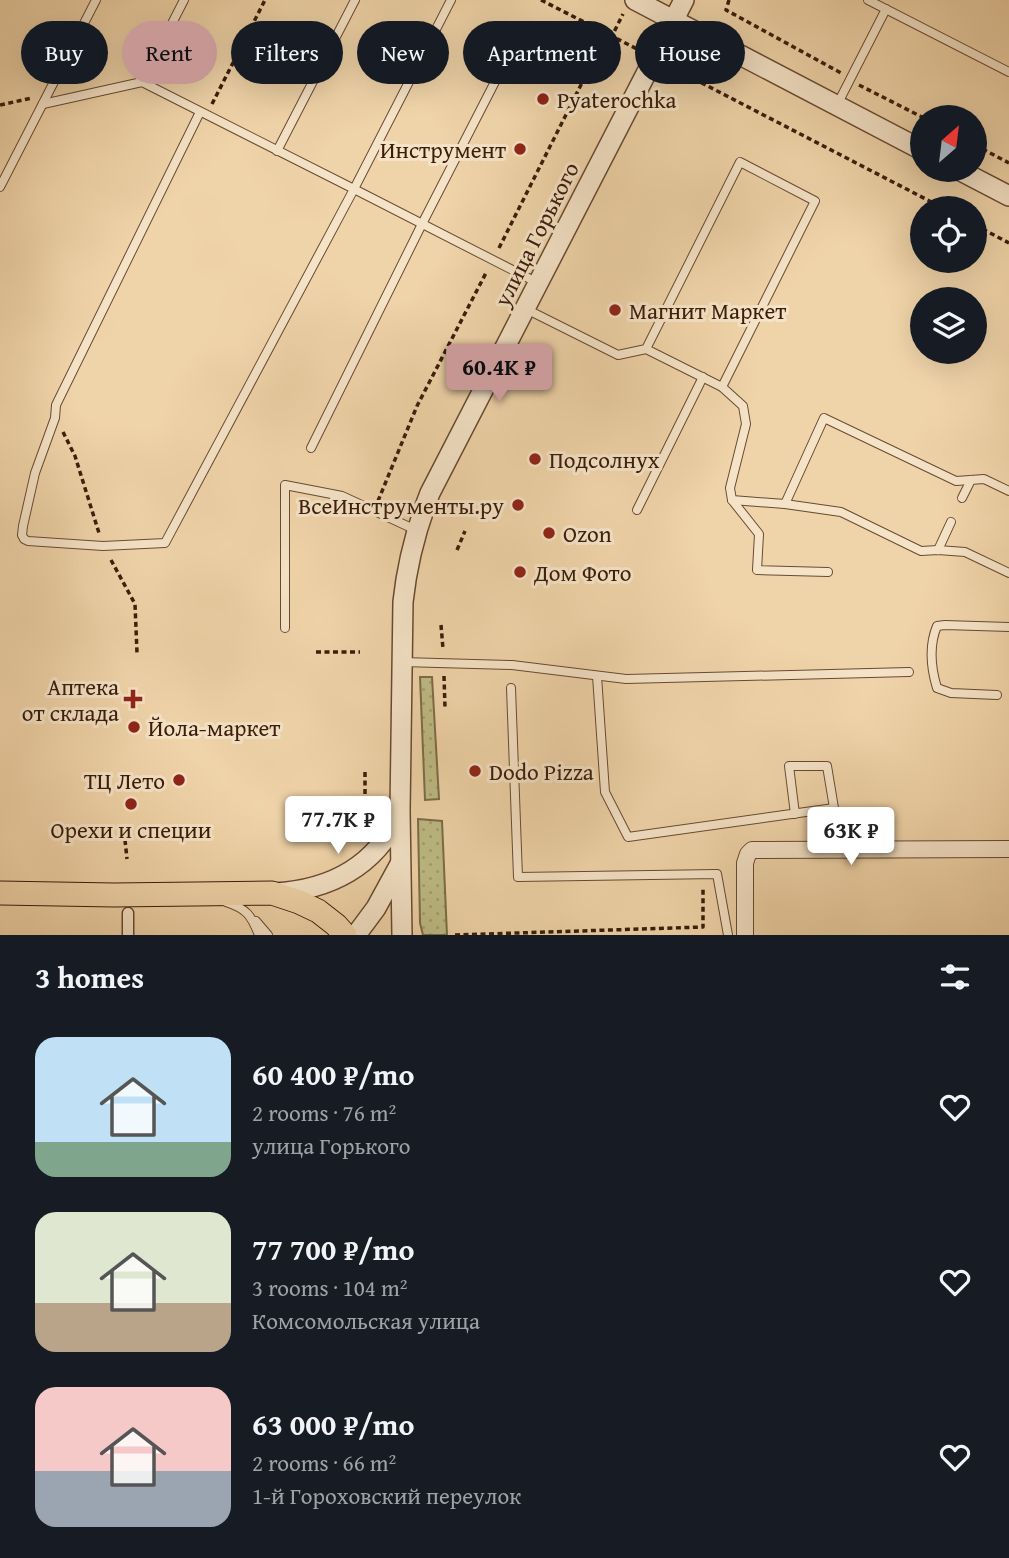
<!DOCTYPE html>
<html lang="en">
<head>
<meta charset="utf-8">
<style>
	:root { --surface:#171b24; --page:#20242c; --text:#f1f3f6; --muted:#9ea1a6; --accent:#c59692 }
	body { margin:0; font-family:"Gentium Book Plus",serif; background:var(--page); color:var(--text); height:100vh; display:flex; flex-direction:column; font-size:26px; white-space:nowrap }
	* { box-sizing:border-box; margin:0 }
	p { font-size:23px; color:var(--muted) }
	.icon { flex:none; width:38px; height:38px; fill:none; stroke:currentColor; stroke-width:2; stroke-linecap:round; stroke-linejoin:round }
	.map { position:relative; height:935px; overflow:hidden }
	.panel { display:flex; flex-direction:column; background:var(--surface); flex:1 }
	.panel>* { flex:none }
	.top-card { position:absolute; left:21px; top:21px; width:968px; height:63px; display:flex; gap:14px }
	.needle { width:46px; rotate:28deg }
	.controls { position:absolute; left:910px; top:105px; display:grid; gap:14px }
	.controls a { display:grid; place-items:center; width:77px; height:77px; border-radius:50%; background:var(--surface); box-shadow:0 7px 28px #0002; font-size:35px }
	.price { position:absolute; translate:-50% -60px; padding:0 16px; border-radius:7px; background:#fff; color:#222; font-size:23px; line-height:46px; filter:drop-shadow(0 2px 4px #0008) }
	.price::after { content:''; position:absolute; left:50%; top:42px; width:21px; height:16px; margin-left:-10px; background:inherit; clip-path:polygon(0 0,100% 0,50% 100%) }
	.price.on { background:var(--accent); color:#111 }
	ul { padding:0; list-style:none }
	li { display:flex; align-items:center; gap:21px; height:175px; padding:0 35px }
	li span { display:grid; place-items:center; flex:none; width:196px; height:140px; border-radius:21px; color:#555 }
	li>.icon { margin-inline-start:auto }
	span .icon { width:84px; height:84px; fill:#fffc; stroke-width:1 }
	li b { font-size:30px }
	h2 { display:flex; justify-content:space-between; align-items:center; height:84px; padding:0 35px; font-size:30px }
	.tag { padding:0 24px; border-radius:32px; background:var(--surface); box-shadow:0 7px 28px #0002; font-size:24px; line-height:63px }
	.tag.on { background:var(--accent); color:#111 }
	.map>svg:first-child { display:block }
	.grass { fill:url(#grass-dots); stroke:#7c6c47; stroke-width:2 }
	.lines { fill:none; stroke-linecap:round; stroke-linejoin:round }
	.service-casing { stroke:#684a31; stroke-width:10 }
	.pedestrian-casing { stroke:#684a31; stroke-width:13 }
	.minor-casing { stroke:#684a31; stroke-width:18 }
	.tertiary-casing { stroke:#684a31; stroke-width:22 }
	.primary-casing { stroke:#3a1c09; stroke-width:25 }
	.path { stroke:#3a1c09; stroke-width:3.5; stroke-dasharray:5 3.5; stroke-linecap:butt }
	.service { stroke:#f5e3c7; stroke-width:8 }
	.pedestrian { stroke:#f5e3c7; stroke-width:10 }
	.minor { stroke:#f5e3c7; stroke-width:16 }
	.tertiary { stroke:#f5e3c7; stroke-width:19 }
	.primary { stroke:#f0d4a9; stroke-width:23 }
	.poi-dot { fill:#8f2418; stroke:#f5e3c7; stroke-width:2.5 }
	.labels { text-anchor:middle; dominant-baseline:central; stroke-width:6; stroke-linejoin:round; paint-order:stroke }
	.poi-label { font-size:23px; fill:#3a1c09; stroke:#f5e3c7; text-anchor:start }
	.street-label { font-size:23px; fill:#3a1c09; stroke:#f5e3c7 }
</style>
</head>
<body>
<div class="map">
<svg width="1009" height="935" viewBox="0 0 1009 935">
	<defs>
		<pattern id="grass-dots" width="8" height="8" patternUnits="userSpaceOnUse" patternTransform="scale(1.75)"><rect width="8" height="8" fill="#bebc85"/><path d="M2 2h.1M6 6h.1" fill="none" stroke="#a4a172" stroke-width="1.8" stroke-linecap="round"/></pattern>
	</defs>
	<rect width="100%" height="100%" fill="#f0d4a9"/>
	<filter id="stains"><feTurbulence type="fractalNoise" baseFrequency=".00286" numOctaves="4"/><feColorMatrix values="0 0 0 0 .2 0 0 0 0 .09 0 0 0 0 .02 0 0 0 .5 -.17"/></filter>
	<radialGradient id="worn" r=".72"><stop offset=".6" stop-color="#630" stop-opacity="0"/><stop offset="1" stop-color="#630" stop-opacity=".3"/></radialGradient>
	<g class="grass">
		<path d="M420,677h12l7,122 -14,1z"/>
		<path d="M418,819l24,2 5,114h-24l-3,-12z"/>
	</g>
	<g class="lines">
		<g class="service-casing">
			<g id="service">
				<path d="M868,0l141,72"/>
				<path d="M142,82l42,-82"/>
				<path d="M43,104l99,-22 212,107 97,-189"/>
				<path d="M837,105l49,-96"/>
				<path d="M200,112l-144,293 -1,13 -20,55 -12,53 -1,9 2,4 4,2 75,5 62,-3 189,-354 184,94"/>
				<path d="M277,151l78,-151"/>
				<path d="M0,187l96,-187"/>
				<path d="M526,309l92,46 28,-6 76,38 93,-186 -75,-39 -94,187"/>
				<path d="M722,387l21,19 3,18 -16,64 2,12 27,34 -2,36 71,2"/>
				<path d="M311,448l111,-224 99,-193"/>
				<path d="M962,498l9,-18"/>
				<path d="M732,500l53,4 39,-86 132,63 28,-2 25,12"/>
				<path d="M785,504l56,8 80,39 17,-1 27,2 44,21"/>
				<path d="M637,510l66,-133"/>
				<path d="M938,550l13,-28"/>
				<path d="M285,628v-143l57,11 74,34"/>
				<path d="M402,662l110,3 114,14 283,-7"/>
				<path d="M597,676l8,116 23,45 206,-29 -7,-42h-38l6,48"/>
				<path d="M511,688l7,189 199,-3 11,61"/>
				<path d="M997,695l-46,-2 -14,-5c-6,-20 -8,-43 0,-62l8,-1 64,2"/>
				<path d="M226,902c21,7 25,13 33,33"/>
				<path d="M256,921l12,14"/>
			</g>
		</g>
		<g class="pedestrian-casing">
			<path id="pedestrian" d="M128,935v-22"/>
		</g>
		<g class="minor-casing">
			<path id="minor" d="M745,935v-72l3,-9 4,-4 257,-1"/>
		</g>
		<g class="tertiary-casing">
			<g id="tertiary">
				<path d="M635,0l287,150"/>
				<path d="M959,170l50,26"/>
				<path d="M274,893c55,-3 101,-26 125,-78"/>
				<path d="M356,935l20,-27 24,-44"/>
				<path d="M402,935l-2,-124 3,-209c4,-38 13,-73 27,-109l254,-493"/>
			</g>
		</g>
		<g class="primary-casing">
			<path id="primary" d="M0,893l114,2 158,-2 27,9 19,9 18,14 9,10"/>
		</g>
		<g class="path">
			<path d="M541,0l98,50"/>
			<path d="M729,0l-3,10 115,63"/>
			<path d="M241,48l81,-12"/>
			<path d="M671,67l272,141"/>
			<path d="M693,78l8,-17"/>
			<path d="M859,85l63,32"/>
			<path d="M212,104l53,-104"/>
			<path d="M0,105l32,-7"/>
			<path d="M975,145l34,18"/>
			<path d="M975,225l34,18"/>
			<path d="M499,248l97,-193 16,-19 11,-22"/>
			<path d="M63,432l12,24 24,77"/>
			<path d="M378,501l39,-95 70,-135"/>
			<path d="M457,550l8,-19"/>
			<path d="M111,560l24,44 2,49"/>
			<path d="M441,625l2,24"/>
			<path d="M316,652h44"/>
			<path d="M444,676l1,32"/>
			<path d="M365,772v35"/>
			<path d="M125,840l2,19"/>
			<path d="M455,935l248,-8v-39"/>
		</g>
		<use href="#service" class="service"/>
		<use href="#pedestrian" class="pedestrian"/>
		<use href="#minor" class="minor"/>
		<use href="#tertiary" class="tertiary"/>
		<use href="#primary" class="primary"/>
	</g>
	<g class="poi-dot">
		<circle cx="543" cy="99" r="7"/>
		<circle cx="520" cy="149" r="7"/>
		<circle cx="615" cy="310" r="7"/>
		<circle cx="535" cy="459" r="7"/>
		<circle cx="518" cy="505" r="7"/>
		<circle cx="549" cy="533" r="7"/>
		<circle cx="520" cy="572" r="7"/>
		<path d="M129.5 688.5h7v7h7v7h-7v7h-7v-7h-7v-7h7z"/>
		<circle cx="134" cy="727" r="7"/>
		<circle cx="475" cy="771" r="7"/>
		<circle cx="179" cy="780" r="7"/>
		<circle cx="131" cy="804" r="7"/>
	</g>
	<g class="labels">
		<g class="poi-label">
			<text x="557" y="99">Pyaterochka</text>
			<text x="506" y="149" text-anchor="end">Инструмент</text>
			<text x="629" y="310">Магнит Маркет</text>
			<text x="549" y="459">Подсолнух</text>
			<text x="504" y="505" text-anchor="end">ВсеИнструменты.ру</text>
			<text x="563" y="533">Ozon</text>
			<text x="534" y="572">Дом Фото</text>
			<text x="119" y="686" text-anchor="end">Аптека<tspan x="119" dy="26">от склада</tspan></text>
			<text x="148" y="727">Йола-маркет</text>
			<text x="489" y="771">Dodo Pizza</text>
			<text x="165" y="780" text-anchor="end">ТЦ Лето</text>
			<text x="131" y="829" text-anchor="middle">Орехи и специи</text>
		</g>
		<g class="street-label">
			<text transform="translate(536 234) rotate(-63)">улица Горького</text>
		</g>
	</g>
	<rect width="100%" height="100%" filter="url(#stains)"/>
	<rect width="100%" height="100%" fill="url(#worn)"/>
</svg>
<div class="controls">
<a><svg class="needle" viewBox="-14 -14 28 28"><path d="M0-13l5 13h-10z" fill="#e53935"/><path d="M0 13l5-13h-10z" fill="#9ea1a6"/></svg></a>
<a><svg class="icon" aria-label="locate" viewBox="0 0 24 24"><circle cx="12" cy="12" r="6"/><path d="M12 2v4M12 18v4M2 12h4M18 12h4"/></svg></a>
<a><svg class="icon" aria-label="layers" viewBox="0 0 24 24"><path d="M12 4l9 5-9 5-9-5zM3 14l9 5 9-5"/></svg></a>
</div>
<b class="price on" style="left:499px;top:404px">60.4K ₽</b>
<b class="price" style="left:338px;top:856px">77.7K ₽</b>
<b class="price" style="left:851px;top:867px">63K ₽</b>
<div class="top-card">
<a class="tag">Buy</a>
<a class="tag on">Rent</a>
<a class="tag">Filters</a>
<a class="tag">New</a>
<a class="tag">Apartment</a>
<a class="tag">House</a>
</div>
</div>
<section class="panel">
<h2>3 homes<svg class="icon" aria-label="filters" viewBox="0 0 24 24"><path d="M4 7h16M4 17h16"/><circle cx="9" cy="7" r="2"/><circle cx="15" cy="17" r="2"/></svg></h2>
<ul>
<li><span style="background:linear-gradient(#bfe0f5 75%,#7fa58c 0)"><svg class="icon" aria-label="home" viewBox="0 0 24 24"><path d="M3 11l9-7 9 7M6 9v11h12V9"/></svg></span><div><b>60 400 ₽/mo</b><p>2 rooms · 76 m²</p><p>улица Горького</p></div><svg class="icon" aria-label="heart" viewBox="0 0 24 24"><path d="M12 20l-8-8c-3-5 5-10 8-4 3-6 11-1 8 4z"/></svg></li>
<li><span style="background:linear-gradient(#dfe7d0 65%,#b9a48a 0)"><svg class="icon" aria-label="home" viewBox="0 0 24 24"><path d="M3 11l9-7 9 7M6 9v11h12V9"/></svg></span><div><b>77 700 ₽/mo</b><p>3 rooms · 104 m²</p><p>Комсомольская улица</p></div><svg class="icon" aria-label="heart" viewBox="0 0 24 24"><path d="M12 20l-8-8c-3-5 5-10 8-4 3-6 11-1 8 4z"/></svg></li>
<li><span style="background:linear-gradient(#f6c9c9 60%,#9aa5b1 0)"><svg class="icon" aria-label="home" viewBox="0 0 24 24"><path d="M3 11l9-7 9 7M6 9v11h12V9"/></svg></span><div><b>63 000 ₽/mo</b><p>2 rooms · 66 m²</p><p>1-й Гороховский переулок</p></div><svg class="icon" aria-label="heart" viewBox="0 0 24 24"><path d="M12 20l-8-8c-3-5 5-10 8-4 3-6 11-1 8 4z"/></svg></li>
</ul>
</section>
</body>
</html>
